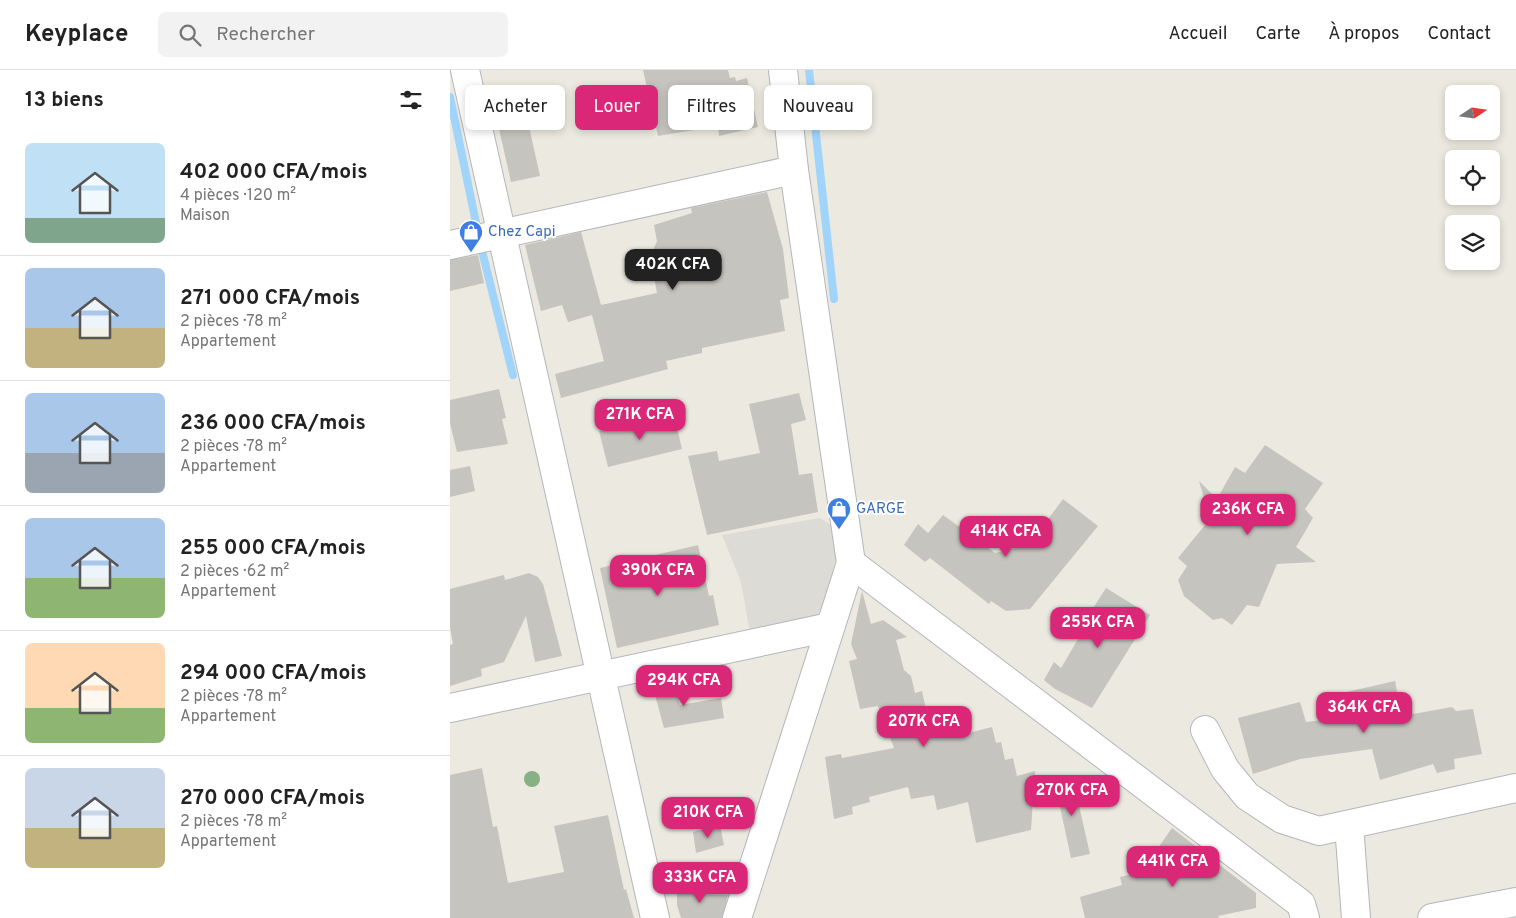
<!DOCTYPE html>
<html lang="fr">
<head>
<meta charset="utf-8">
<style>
	:root { --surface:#fff; --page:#f2f2f2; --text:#222; --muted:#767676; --line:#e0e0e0; --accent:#db2777 }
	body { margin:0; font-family:Overpass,sans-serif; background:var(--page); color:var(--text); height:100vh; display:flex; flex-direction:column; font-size:19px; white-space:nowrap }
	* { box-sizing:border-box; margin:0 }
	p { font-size:16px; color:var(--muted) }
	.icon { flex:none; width:28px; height:28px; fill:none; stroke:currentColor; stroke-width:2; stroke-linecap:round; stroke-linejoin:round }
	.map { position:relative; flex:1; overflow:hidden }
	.side { display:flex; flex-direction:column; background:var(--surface); width:450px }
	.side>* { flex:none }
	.banner { position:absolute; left:15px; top:15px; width:475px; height:45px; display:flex; gap:10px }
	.needle { width:32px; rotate:77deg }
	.fabs { position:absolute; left:995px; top:15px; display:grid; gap:10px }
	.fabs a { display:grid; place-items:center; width:55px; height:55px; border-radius:8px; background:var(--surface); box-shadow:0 2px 8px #0003; font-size:25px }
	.price { position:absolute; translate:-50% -42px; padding:0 11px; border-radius:10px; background:var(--accent); color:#fff; font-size:16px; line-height:32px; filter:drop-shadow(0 1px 2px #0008) }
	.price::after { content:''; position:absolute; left:50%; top:30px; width:15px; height:11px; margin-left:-8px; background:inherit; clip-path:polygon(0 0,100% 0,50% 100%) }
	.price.current { background:#222; color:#fff }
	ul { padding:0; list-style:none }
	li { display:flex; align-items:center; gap:15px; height:125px; padding:0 25px }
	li+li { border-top:1px solid var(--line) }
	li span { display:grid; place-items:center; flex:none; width:140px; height:100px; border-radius:8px; color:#555 }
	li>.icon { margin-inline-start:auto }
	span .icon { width:60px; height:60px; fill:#fffc; stroke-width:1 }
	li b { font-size:21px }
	h2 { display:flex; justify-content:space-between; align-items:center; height:60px; padding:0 25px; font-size:21px }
	.tag { padding:0 18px; border-radius:8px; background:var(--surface); box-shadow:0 2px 8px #0003; font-size:18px; line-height:45px }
	.tag.current { background:var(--accent); color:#fff }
	header { display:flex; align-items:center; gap:30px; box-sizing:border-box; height:70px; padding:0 25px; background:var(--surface); border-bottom:1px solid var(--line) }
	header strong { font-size:24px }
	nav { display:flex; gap:28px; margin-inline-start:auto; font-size:18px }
	.search { width:350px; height:45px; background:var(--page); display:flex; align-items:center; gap:12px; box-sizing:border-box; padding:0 18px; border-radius:8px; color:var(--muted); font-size:19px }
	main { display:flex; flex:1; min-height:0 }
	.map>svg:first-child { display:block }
	.industrial { fill:#dddbd5 }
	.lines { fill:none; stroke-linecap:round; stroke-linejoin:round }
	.stream { stroke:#a0d4fb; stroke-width:8 }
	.building { fill:#c6c4be }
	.minor-casing { stroke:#b3b6bb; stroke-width:30 }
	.minor { stroke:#fff; stroke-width:28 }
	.tree { fill:#88b085 }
	.labels { text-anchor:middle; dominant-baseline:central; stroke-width:4; stroke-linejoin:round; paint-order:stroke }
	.shop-label { font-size:15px; fill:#366cbe; stroke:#fff; text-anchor:start }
</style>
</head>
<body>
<header>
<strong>Keyplace</strong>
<div class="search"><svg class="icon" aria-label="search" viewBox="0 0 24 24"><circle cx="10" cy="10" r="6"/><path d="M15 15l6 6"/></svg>Rechercher</div>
<nav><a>Accueil</a><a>Carte</a><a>À propos</a><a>Contact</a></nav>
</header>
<main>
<section class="side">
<h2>13 biens<svg class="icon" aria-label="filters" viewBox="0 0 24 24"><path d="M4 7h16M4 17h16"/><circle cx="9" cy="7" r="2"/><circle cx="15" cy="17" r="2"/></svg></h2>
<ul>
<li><span style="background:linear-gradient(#bfe0f5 75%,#7fa58c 0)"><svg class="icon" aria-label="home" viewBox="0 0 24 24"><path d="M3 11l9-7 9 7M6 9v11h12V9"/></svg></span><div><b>402 000 CFA/mois</b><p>4 pièces · 120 m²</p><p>Maison</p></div></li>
<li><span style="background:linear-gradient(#a9c7e8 60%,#c2b280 0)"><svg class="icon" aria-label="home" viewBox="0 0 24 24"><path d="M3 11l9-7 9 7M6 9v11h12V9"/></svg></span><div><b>271 000 CFA/mois</b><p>2 pièces · 78 m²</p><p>Appartement</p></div></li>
<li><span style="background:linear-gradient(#a9c7e8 60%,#9aa5b1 0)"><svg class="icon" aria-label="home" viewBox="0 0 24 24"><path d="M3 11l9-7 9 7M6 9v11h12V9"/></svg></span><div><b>236 000 CFA/mois</b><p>2 pièces · 78 m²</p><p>Appartement</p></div></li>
<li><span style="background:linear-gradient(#a9c7e8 60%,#8fb573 0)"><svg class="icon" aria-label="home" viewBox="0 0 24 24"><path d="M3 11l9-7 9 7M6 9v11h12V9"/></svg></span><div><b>255 000 CFA/mois</b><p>2 pièces · 62 m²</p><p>Appartement</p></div></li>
<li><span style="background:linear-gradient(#ffd9b3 65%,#8fb573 0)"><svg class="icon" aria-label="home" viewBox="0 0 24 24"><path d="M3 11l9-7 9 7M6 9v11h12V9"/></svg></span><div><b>294 000 CFA/mois</b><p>2 pièces · 78 m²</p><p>Appartement</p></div></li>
<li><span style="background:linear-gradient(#c9d6e8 60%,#c2b280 0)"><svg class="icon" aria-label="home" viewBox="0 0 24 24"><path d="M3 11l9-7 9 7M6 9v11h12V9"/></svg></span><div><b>270 000 CFA/mois</b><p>2 pièces · 78 m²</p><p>Appartement</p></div></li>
</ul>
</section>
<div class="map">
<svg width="1066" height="848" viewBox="0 0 1066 848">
	<rect width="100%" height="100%" fill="#ece9e0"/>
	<path class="industrial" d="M370,448l19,12 -12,89 -76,20 -10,-57 -19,-47z"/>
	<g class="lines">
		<g class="stream">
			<path d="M359,0l25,229"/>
			<path d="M0,27l31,150 32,128"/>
		</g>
	</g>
	<g class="building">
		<path d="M193,0h85l2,8 5,-1 1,4 11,-3 11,49 -39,9 -1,-10 -60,10z"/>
		<path d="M74,34l16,72 -29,6 -16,-71z"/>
		<path d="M317,122l16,57 6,49 -9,2 5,31 -83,17v5l-36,8 2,8 -107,29 -6,-24 49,-13 -12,-46 -24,7 -6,-17 -21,6 -16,-66 56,-13 20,73 56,-12 -3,-16 5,-1 -5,-28 3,-7 -3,-16 38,-12 -1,-5z"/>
		<path d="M28,185l6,28 -34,8v-31z"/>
		<path d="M49,319l7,29 -4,1 6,25 -51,8 -7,-29v-23z"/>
		<path d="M349,323l7,27 -15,4 8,51 13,-2 6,39 -111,23 -19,-79 29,-5 2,10 41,-8 -11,-49z"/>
		<path d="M224,345l8,34 -74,18 -9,-36z"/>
		<path d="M815,375l58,38 -18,26 8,9 -17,29 20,15 -39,2 -18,43 -12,-2 -15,20 -10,-7 -9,2 -29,-24 -6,-16 9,-14 -9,-8 32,-39 -11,-38 18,18 18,-32 10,6z"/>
		<path d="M20,396l5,25 -25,6v-27z"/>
		<path d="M613,429l35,27 -68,83 -24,2 -15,-10 -2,3 -59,-46 -5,4 -21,-17 14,-21 10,9 15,-18 52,38 34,-8z"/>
		<path d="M248,475l11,51 4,-1 6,30 -102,23 -17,-80z"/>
		<path d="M79,503l9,4 5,7 19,72 -27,6 -9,-46 -22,46 -23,7 1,7 -32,10v-41l3,-1 -3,-17v-38l54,-14 1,5z"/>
		<path d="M656,518l44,27 -58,93 -37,-19 -11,-9 10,-18 7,6 23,-39 -3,-2z"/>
		<path d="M412,521l9,33 12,-4 24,17 -11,3 8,30 7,6 4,17 7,-2 10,46 25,-6v5l35,-9 4,16 5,-1 4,18 8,-2 4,18 18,-5 -4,59 -55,13 -8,-41 -31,8 -3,-15 -23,4 -3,-12 -39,10 1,5 -18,5 1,7 -19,5 -9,-62 16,-3 1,4 52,-10 -16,-42 -18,3 -11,-48 8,-2 -6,-15z"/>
		<path d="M221,608l9,27 41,-7 3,20 -60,10 -12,-44z"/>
		<path d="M945,611l7,35 50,-9 4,4 17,-2 9,45 -28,5 1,10 -18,4 -4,-9 -53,16 -8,-31 -72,10 -47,15 -15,-56 62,-16 6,20 42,-5 -6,-24z"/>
		<path d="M32,698l11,59 4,-1 11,57 56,-11 -10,-46 54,-11 16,75 2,-1 8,29h-184v-143z"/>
		<path d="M622,705l18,79 -19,4 -17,-79z"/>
		<path d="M270,755l4,20 -28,8 -3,-21z"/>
		<path d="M722,758l84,65v15l-38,8 1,2h-134l-5,-21 42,-12 -2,-8 21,-5z"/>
		<path d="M227,816l23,4 -1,4 29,1 -6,23h-41l-4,-13z"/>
	</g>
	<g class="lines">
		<g class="minor-casing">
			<g id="minor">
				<path d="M15,0l190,848"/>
				<path d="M0,175l344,-75"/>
				<path d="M401,493l450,341 4,14"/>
				<path d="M0,638l380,-81"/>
				<path d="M755,660l20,39 22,27 35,23 37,12 197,-43"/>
				<path d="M899,755l7,93"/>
				<path d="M287,848l114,-355 -57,-393 -11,-100"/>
				<path d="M982,848l84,-16"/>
			</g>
		</g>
		<use href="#minor" class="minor"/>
	</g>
	<circle class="tree" cx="82" cy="709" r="8"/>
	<defs>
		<g id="shop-pin" transform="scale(1.25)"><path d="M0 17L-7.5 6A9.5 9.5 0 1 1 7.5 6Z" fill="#3f7fe0" stroke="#fff"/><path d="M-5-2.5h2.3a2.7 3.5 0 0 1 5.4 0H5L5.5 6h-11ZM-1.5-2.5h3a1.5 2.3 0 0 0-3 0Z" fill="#fff"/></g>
	</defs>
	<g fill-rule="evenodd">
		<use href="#shop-pin" x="21" y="162"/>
		<use href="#shop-pin" x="389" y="439"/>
	</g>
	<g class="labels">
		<g class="shop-label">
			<text x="38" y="162">Chez Capi</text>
			<text x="406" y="439">GARGE</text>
		</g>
	</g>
</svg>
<div class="fabs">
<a><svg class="needle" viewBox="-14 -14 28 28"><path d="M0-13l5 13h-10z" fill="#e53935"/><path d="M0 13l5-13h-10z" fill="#767676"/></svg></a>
<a><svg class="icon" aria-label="locate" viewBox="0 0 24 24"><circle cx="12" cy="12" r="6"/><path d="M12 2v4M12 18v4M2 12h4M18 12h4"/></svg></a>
<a><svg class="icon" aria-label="layers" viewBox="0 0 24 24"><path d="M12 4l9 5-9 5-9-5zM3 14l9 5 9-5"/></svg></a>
</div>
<b class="price current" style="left:223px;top:221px">402K CFA</b>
<b class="price" style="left:190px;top:371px">271K CFA</b>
<b class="price" style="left:798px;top:466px">236K CFA</b>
<b class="price" style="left:556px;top:488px">414K CFA</b>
<b class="price" style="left:208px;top:527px">390K CFA</b>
<b class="price" style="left:648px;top:579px">255K CFA</b>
<b class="price" style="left:234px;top:637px">294K CFA</b>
<b class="price" style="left:914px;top:664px">364K CFA</b>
<b class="price" style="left:474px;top:678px">207K CFA</b>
<b class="price" style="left:622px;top:747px">270K CFA</b>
<b class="price" style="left:258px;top:769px">210K CFA</b>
<b class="price" style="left:723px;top:818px">441K CFA</b>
<b class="price" style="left:250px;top:834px">333K CFA</b>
<div class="banner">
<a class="tag">Acheter</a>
<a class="tag current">Louer</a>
<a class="tag">Filtres</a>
<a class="tag">Nouveau</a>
</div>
</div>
</main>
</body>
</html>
